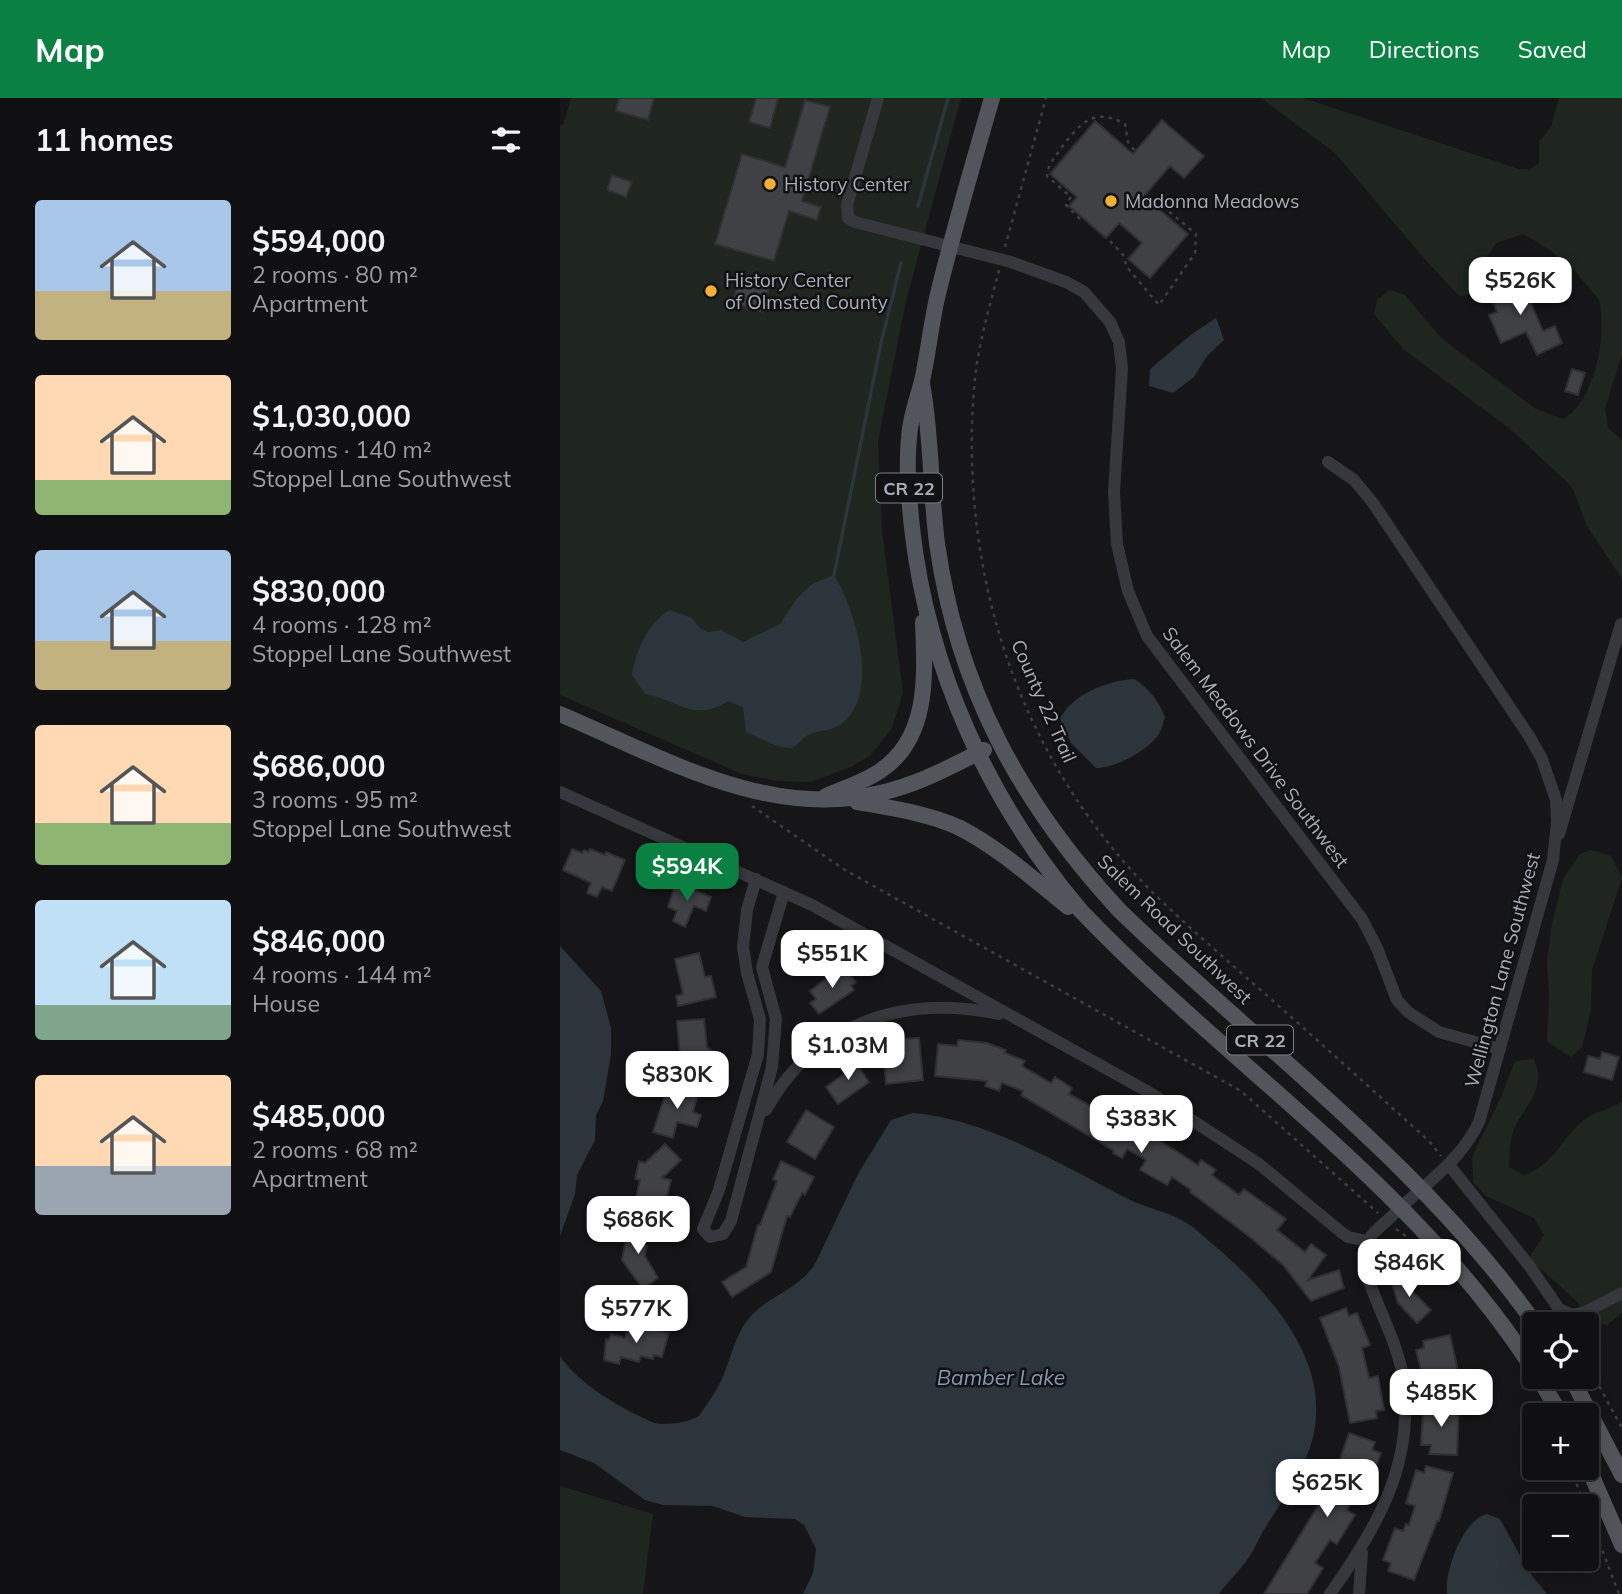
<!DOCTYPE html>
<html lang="en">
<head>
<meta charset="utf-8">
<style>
	:root { --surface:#101012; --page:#1e1e20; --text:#f1f3f6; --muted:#9c9d9f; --line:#303032; --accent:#0b8043 }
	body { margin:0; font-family:Mulish,sans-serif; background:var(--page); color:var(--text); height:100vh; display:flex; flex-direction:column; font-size:26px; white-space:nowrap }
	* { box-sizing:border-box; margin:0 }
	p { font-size:23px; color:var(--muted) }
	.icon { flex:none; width:38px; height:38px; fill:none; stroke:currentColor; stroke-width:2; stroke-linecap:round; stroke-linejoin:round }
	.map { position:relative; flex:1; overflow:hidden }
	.drawer { display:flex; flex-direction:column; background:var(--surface); width:560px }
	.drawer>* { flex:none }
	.buttons { position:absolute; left:962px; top:1214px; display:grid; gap:14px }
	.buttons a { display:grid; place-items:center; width:77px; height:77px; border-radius:7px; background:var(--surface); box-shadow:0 7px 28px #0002,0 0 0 2px var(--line); font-size:35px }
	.price { position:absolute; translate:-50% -60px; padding:0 16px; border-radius:14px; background:#fff; color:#222; font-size:23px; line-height:46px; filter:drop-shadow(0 2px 4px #0008) }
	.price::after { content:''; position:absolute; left:50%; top:42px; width:21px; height:16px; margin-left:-10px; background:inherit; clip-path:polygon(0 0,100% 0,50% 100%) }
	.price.selected { background:var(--accent); color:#fff }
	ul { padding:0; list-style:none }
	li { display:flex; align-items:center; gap:21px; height:175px; padding:0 35px }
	li span { display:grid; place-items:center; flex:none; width:196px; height:140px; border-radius:7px; color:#555 }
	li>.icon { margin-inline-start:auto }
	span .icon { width:84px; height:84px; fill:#fffc; stroke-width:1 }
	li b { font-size:30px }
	h2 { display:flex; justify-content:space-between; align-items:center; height:84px; padding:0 35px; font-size:30px }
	header { display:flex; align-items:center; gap:42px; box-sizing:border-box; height:98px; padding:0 35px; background:var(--accent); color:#fff }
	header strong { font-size:33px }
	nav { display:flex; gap:38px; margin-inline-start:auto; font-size:24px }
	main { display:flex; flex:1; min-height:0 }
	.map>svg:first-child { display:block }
	.green { fill:#1e261f }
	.water { fill:#2c353c }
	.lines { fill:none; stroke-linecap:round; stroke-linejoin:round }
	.stream { stroke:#2c353c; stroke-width:3.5 }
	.building { fill:#404145; stroke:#303034; stroke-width:2 }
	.path { stroke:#3d3f44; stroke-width:2.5; stroke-dasharray:3.5 5; stroke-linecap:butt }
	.minor { stroke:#37383d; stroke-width:12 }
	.major { stroke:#53555c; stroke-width:16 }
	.poi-dot { fill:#f2b134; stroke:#111113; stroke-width:2.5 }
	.labels { text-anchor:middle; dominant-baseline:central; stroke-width:5; stroke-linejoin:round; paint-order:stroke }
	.shield { fill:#111113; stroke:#7b7e86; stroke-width:2 }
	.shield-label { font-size:18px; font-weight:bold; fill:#a8adb8 }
	.poi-label { font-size:19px; fill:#a8adb8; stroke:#111113; text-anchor:start }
	.street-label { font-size:19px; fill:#a8adb8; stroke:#111113 }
	.water-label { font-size:21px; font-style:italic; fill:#7f9bb3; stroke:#111113 }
</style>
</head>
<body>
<header>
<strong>Map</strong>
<nav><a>Map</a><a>Directions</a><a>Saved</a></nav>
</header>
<main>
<section class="drawer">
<h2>11 homes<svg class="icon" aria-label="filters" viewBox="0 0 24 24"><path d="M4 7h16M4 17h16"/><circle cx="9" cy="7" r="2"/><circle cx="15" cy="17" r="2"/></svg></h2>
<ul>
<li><span style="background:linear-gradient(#a9c7e8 65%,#c2b280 0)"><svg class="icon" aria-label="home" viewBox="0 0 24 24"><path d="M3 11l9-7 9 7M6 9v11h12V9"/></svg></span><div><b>$594,000</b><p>2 rooms · 80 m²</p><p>Apartment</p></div></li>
<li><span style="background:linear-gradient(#ffd9b3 75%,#8fb573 0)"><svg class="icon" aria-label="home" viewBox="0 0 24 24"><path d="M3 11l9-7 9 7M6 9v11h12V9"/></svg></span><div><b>$1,030,000</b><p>4 rooms · 140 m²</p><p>Stoppel Lane Southwest</p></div></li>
<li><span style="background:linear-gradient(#a9c7e8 65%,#c2b280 0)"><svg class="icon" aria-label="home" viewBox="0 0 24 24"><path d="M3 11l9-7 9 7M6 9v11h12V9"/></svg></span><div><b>$830,000</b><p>4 rooms · 128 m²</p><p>Stoppel Lane Southwest</p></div></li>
<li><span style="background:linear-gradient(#ffd9b3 70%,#8fb573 0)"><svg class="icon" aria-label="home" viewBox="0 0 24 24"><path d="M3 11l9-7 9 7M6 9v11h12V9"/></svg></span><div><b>$686,000</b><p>3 rooms · 95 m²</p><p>Stoppel Lane Southwest</p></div></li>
<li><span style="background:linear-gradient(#bfe0f5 75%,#7fa58c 0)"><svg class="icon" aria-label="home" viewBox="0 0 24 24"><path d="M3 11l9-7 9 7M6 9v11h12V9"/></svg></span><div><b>$846,000</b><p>4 rooms · 144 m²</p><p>House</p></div></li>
<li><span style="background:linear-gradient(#ffd9b3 65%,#9aa5b1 0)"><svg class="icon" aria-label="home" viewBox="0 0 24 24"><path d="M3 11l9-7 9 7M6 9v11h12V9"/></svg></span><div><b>$485,000</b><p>2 rooms · 68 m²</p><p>Apartment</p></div></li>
</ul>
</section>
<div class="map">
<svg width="1062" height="1496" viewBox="0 0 1062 1496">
	<rect width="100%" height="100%" fill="#161618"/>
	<g class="green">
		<path d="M11,0h390l-55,203 -28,140 4,89 21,163 -11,35 -21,27 -20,12 -40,15 -34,-1 -35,-7 -182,-79v-570h3z"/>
		<path d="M701,0h42l216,71h11l9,-6v-21l12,-15 8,-29h63v257l-17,53 3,20 14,12v139l-35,-53 -15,-39 -62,-58 -107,-80 -29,-35 3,-14 13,-10 15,5 36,43 95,71 27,10c31,-15 45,-86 36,-118 -2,-5 -9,-12 -13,-17 -20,-24 -36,-34 -63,-50l-27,9 -13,21 -9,30 -15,2 -37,-40 -87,-103z"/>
		<path d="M1031,752l20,6 11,22 -30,92 -1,39 -5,22 -4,16 -11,10 -24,-15 2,-44 -2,-38 5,-36 11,-45 17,-25z"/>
		<path d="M974,961c15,36 -16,49 -23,80 -2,9 -1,19 -2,28l15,8c34,-12 37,-40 64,-58 11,-7 23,-7 34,-16v212l-15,12 -17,-5 -15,-20 -46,-42 15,-23 -10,-17 -48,-22 -13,-14 -1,-25 29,-60 14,-36z"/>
		<path d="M0,1388l93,28 -10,80h-83z"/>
	</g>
	<g class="water">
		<path d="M656,220l8,22 -17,16 -13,21 -21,16 -24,-7 1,-17 42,-35z"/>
		<path d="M274,477c22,36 46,116 9,148 -11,9 -23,6 -35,12 -6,4 -10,10 -17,13l-14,-2 -31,-14 -3,-25 -15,-6c-34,22 -49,-1 -83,-7l-13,-19c4,-24 16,-53 38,-65l22,8 8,10 8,4 13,-2 22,12 37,-18 17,-26 15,-14z"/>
		<path d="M574,581c16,10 24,21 31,38 -2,5 -3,12 -6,17 -12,17 -43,34 -63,34l-25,-25 -11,-24c12,-25 47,-38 74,-40z"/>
		<path d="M0,848l41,45 10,37v26l-8,47 -7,14 -1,25 -18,35 -2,19 -15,42z"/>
		<path d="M353,1015c74,6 151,53 215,86 18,9 38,12 55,22 12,6 22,17 33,26 47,40 104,101 100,168 -1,41 -28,76 -49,110 -7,10 -11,22 -18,32 -9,14 -21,24 -30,37h-416l10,-21 3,-24 -12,-24 -9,-6 -50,-2 -32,-11 -50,-1 -18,-5 -51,-37 -34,-13v-94c18,28 62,53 92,66 11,5 37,0 47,-6 9,-13 19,-27 25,-42 8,-19 12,-42 27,-58 19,-21 42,-23 63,-50l44,-92 33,-54z"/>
		<path d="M927,1416l13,5 29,53 18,22h-100c-3,-22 16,-75 40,-80z"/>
	</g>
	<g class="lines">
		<g class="stream">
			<path d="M358,108l30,-108"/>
			<path d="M274,477l47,-232 20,-80"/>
		</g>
	</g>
	<g class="building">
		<path d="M59,0h35l-6,22 -32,-9z"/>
		<path d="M196,0h22l-8,30 -21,-6z"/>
		<path d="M245,2l25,7 -28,94 19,6 -4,13 -28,-9 -15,50 -59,-17 27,-90 43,13z"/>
		<path d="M602,22l42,36 -20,22 -14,-12 -26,30 44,38 -38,44 -22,-19 14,-16 -23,-20 -13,15 -37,-32 8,-9 -27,-23 45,-53 38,33z"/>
		<path d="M52,77l20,7 -6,15 -19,-7z"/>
		<path d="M959,178l24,55 12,-5 7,17 -25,12 -11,-23 -25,11 -12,-28 8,-3 -9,-22z"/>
		<path d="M179,181l30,9 -6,24 -31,-9z"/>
		<path d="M1012,271l13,4 -7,22 -13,-4z"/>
		<path d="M12,751l10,4 2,-3 5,2 1,-3 15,6 1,-3 19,8 -13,31 -10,-4 -5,10 -10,-4 4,-10 -28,-13z"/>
		<path d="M116,784l35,15 -5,14 -12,-5 -9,21 -12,-6 4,-10 -9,-4z"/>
		<path d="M139,855l6,24 6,-1 5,21 -38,9 -2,-10 7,-2 -8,-35z"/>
		<path d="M283,868l13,16 -5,4 3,4 -35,24 -9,-11 6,-4 -6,-8z"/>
		<path d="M144,921l3,28 11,8 -13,18 -9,-6 -15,2 -4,-48z"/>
		<path d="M359,940l4,42 -37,4 -2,-24 19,-1 -2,-20z"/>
		<path d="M398,942l29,3 19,7 -1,3 20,8 -3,5 29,17 4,-6 17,11 -3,6 29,16 4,-6 96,61 3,-5 15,10 -4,5 27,20 5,-6 42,30 -9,11 28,22 6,-8 15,11 -18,25 31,-10 5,18 -33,13 -28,-36 -37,-31 -56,-42 1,-2 -19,-13 -5,8 -27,-15 6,-10 -19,-11 -5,9 -9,-5 1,-2 -93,-56 2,-4 -21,-8 -3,8 -14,-5 2,-5 -52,-5 3,-32 19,2z"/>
		<path d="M1042,954l17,5 -7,23 -28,-8 4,-16 12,3z"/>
		<path d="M293,960l16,24 -31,22 -12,-17 18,-13 -4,-6z"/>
		<path d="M112,987l26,9 -5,18 8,3 -4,12 -20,-5 -4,16 -20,-6 13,-40 4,1z"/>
		<path d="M246,1012l28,17 -19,32 -28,-17z"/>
		<path d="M105,1046l16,16 -19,18 9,2 -5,20 -3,-1 -3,9 -25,-6 5,-22 -5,-1 4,-18 6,2z"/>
		<path d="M221,1063l33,16 -9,18 -3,-2 -12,24 -3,-1 -16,56 -39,25 -10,-15 24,-15 12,-42h2l17,-44 -4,-2z"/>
		<path d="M69,1124l17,3 -4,20 5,1 -2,10 13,22 -15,11 -21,-29z"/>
		<path d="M848,1178l5,16 18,18 -14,13 -19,-20 -7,-22z"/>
		<path d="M786,1210l3,8 8,-3 13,32 -8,3 7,30 9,-2 6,34 -8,1 1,7 -27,5 -11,-56 -19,-49z"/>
		<path d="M77,1226l32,9 -7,24 -8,-2 -1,4 -12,-3 -2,6 -18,-5 -2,7 -15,-4 2,-21 3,1 2,-6 14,4 2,-6 7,2z"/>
		<path d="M890,1237l11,49 -27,6 -2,-8 -8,1 -8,-33 8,-2 -1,-7z"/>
		<path d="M872,1306l27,1 -2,50 -28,-1 2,-9h-10l2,-34h8z"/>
		<path d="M789,1335l26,9 -3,8 9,3 -12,32 -8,-3 -14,28 8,5 -18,29 -7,-4 -15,23 8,5 -16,26h-43l68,-111z"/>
		<path d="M866,1368l27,7 -14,48h-2l-23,59 -26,-9 3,-8 -8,-3 12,-32 8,3 3,-7 3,1 6,-19 -9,-3 10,-33 8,3z"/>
	</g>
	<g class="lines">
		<g class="path">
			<path d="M520,121l-14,-14 5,-8 -24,-21c1,-12 8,-19 15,-29 18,-23 31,-41 63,-23l3,18 7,9"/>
			<path d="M550,143l14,15 2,10 33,39 36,-52 1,-19 -29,-24"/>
			<path d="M445,149l41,-149"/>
			<path d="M439,172c-10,39 -22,78 -25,119 -14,176 39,350 158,482 36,39 77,73 116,108 61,53 121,108 181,162l12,15"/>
			<path d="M192,708l93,64 396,221 137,122"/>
			<path d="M836,1131l11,8"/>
			<path d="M1027,1266l35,64"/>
			<path d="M1010,1370l16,39"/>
			<path d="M1027,1413l32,83"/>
		</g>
		<g class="minor">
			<path d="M318,0l-31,107 1,13 7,4 156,40 55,20 18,10 26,30 9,20 3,26 -8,124 3,52 11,47 19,45 215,283 15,29 20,52 11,12 31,20 61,17"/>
			<path d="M768,364l26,18 19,23 156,233 13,23 14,41 1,21 -4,39 -74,262c-19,41 -59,65 -90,97 -7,6 -18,15 -22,23 -4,7 -4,19 -2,26 11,40 34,74 39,116 9,83 -28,145 -74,210"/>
			<path d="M0,694l252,113 340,189 107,70 82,68 7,5 19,4"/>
			<path d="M999,736l62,-210"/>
			<path d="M196,781l-9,31 -4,37 4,26 13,46 -2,35 -39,136 -16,39 7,8 13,-3 8,-13 41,-154 4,-48 -14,-52 22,-75"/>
			<path d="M206,1012c48,-88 139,-116 233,-96"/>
			<path d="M889,1067l82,103 28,41 13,6 13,-3 37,-19"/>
			<path d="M799,1496l3,-41"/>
		</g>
		<g class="major">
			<path d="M432,0c-19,66 -39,133 -55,200 -6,27 -9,56 -15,83 -5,19 -12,37 -13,57 -3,30 0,60 3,90 16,142 77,274 169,383 149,156 336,276 454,461"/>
			<path d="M362,286c10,52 8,106 15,159 20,145 84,261 182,367 140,136 303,254 417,415"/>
			<path d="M0,616c102,43 206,106 320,79 37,-8 70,-26 104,-43"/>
			<path d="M266,698c18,-8 38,-14 54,-25 50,-33 45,-97 43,-149"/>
			<path d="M297,704c34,6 69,11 101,25 40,20 75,52 110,80"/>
			<path d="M978,1279l24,39"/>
			<path d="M1011,1279l51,98"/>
			<path d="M1027,1367l35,80"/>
		</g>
	</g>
	<g class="poi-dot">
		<circle cx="210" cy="86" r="7"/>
		<circle cx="551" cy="103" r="7"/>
		<circle cx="151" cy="193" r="7"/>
	</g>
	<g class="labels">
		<g class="shield">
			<rect x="316" y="375.5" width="66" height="29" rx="5"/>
			<rect x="667" y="927.5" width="66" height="29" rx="5"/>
		</g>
		<g class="shield-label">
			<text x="349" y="390">CR 22</text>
			<text x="700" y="942">CR 22</text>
		</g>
		<g class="poi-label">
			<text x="224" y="86">History Center</text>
			<text x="565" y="103">Madonna Meadows</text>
			<text x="165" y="182">History Center<tspan x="165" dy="22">of Olmsted County</tspan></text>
		</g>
		<g class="street-label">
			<text transform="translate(484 603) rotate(66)">County 22 Trail</text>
			<text transform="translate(696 649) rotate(53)">Salem Meadows Drive Southwest</text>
			<text transform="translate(615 831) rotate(44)">Salem Road Southwest</text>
			<text transform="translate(942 872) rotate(-75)">Wellington Lane Southwest</text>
		</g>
		<g class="water-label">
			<text x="441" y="1279">Bamber Lake</text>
		</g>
	</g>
</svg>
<div class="buttons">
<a><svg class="icon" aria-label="locate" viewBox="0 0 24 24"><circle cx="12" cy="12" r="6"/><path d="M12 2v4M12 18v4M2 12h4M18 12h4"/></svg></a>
<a>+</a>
<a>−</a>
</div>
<b class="price" style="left:960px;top:219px">$526K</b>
<b class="price selected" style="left:127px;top:805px">$594K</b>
<b class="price" style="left:272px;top:892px">$551K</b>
<b class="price" style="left:288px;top:984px">$1.03M</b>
<b class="price" style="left:117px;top:1013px">$830K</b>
<b class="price" style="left:581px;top:1057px">$383K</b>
<b class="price" style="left:78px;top:1158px">$686K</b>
<b class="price" style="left:849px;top:1201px">$846K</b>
<b class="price" style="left:76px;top:1247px">$577K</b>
<b class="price" style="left:881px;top:1331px">$485K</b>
<b class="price" style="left:767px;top:1421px">$625K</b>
</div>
</main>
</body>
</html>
